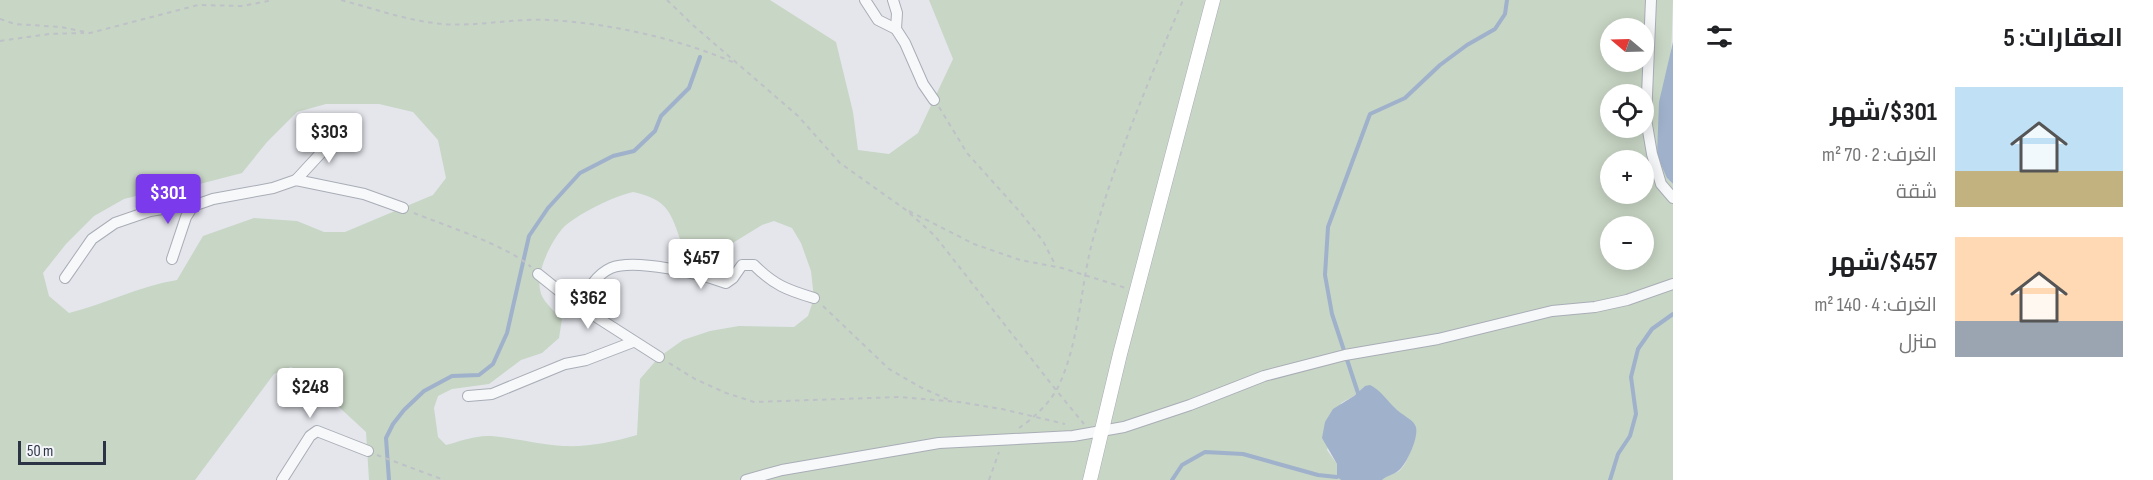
<!DOCTYPE html>
<html lang="ar">
<head>
<meta charset="utf-8">
<style>
	:root { --surface:#fff; --page:#f6f6f6; --text:#202124; --muted:#757577; --accent:#7c3aed }
	body { margin:0; font-family:"Sofia Sans Condensed",Cairo,sans-serif; background:var(--page); color:var(--text); direction:rtl; height:100vh; display:flex; flex-direction:column; font-size:22px; white-space:nowrap }
	* { box-sizing:border-box; margin:0 }
	p { font-size:20px; color:var(--muted) }
	.icon { flex:none; width:33px; height:33px; fill:none; stroke:currentColor; stroke-width:2; stroke-linecap:round; stroke-linejoin:round }
	.map { position:relative; flex:1; overflow:hidden; direction:ltr }
	.sheet { display:flex; flex-direction:column; background:var(--surface); width:480px }
	.sheet>* { flex:none }
	.needle { width:39px; rotate:289deg }
	.buttons { position:absolute; left:1600px; top:18px; display:grid; gap:12px }
	.buttons a { display:grid; place-items:center; width:54px; height:54px; border-radius:50%; background:var(--surface); box-shadow:0 3px 15px #0003; font-size:30px }
	.scale { position:absolute; left:18px; bottom:15px; width:88px; box-sizing:border-box; padding-left:6px; border:3px solid #2b3344; border-top:0; font-size:16px; line-height:21px; white-space:nowrap; color:#2b3344; -webkit-text-stroke:4px #f4f5f9; paint-order:stroke }
	.price { position:absolute; translate:-50% -51px; padding:0 14px; border-radius:6px; background:#fff; color:#222; font-size:20px; line-height:39px; filter:drop-shadow(0 2px 3px #0008) }
	.price::after { content:''; position:absolute; left:50%; top:36px; width:18px; height:14px; margin-left:-9px; background:inherit; clip-path:polygon(0 0,100% 0,50% 100%) }
	.price.active { background:var(--accent); color:#fff }
	ul { padding:0; list-style:none }
	li { display:flex; align-items:center; gap:18px; height:150px; padding:0 30px }
	li span { display:grid; place-items:center; flex:none; width:168px; height:120px; border-radius:0px; color:#555 }
	li>.icon { margin-inline-start:auto }
	span .icon { width:72px; height:72px; fill:#fffc; stroke-width:1 }
	li b { font-size:26px }
	h2 { display:flex; justify-content:space-between; align-items:center; height:72px; padding:0 30px; font-size:26px }
	main { display:flex; flex:1; min-height:0 }
	.map>svg:first-child { display:block }
	.green { fill:#c8d6c5; fill-rule:evenodd }
	.water { fill:#9fb1cb }
	.lines { fill:none; stroke-linecap:round; stroke-linejoin:round }
	.stream { stroke:#9fb1cb; stroke-width:4 }
	.minor-casing { stroke:#a9adb6; stroke-width:12 }
	.secondary-casing { stroke:#a9adb6; stroke-width:15 }
	.path { stroke:#bec1c7; stroke-width:2; stroke-dasharray:4.5 4.5; stroke-linecap:butt }
	.minor { stroke:#f7f8fa; stroke-width:10 }
	.secondary { stroke:#fff; stroke-width:14 }
</style>
</head>
<body>
<main>
<section class="sheet">
<h2>العقارات: 5<svg class="icon" aria-label="filters" viewBox="0 0 24 24"><path d="M4 7h16M4 17h16"/><circle cx="9" cy="7" r="2"/><circle cx="15" cy="17" r="2"/></svg></h2>
<ul>
<li><span style="background:linear-gradient(#bfe0f5 70%,#c2b280 0)"><svg class="icon" aria-label="home" viewBox="0 0 24 24"><path d="M3 11l9-7 9 7M6 9v11h12V9"/></svg></span><div><b>$301/شهر</b><p>الغرف: 2 · 70 m²</p><p>شقة</p></div></li>
<li><span style="background:linear-gradient(#ffd9b3 70%,#9aa5b1 0)"><svg class="icon" aria-label="home" viewBox="0 0 24 24"><path d="M3 11l9-7 9 7M6 9v11h12V9"/></svg></span><div><b>$457/شهر</b><p>الغرف: 4 · 140 m²</p><p>منزل</p></div></li>
</ul>
</section>
<div class="map">
<svg width="1673" height="480" viewBox="0 0 1673 480">
	<rect width="100%" height="100%" fill="#e4e6ec"/>
	<path class="green" d="M0,0h770l66,42 17,70 5,38 31,4 29,-21 35,-74 -24,-59h744l-6,178 6,6v296h-291c6,-6 11,-5 17,-9 12,-10 13,-32 16,-46l-50,-39 -11,10 -13,7 -14,47 10,14v13l4,3h-972l-3,-48 -27,-25 -23,-26 -25,-14 -17,7 -79,106h-195zM1611,28h33v34h-33zM1611,94h33v34h-33zM326,104h53l34,8 25,28 8,38 -13,17 -88,37h-21l-27,-11 -43,-3 -51,18 -26,44c-38,6 -72,24 -108,33l-20,-17 -6,-23 23,-29 28,-28 30,-17 36,-9 32,-4 50,-13 25,-31 30,-30zM1611,160h33v34h-33zM633,192c31,7 37,16 47,47l19,9 19,4 44,-27 12,-4 18,7 9,15 10,28 3,27 -6,18 -14,11 -55,-1 -29,5 -27,9 -24,17 -19,22 -3,56c-24,7 -48,12 -73,11 -25,-1 -48,-8 -73,-10 -15,-1 -31,5 -45,9l-8,-8 -4,-29 4,-12 14,-7 37,-5 32,-24 21,-7 17,-15 3,-19c-6,-6 -14,-13 -19,-21 -11,-19 6,-53 19,-69 13,-14 52,-33 71,-37zM1611,226h33v34h-33z"/>
	<g class="water">
		<path d="M1673,42v142l-6,-6 -10,-23 2,-53z"/>
		<path d="M1370,385c11,5 18,17 27,25 5,5 15,9 18,15 6,9 -9,41 -17,46 -5,4 -10,4 -16,9h-41l-4,-3v-13l-15,-26 3,-16 8,-13 21,-13 11,-10z"/>
	</g>
	<g class="lines">
		<g class="stream">
			<path d="M1358,393l-26,-79 -7,-39 3,-48 42,-113 35,-16 35,-33 27,-20 28,-16 10,-15 2,-14"/>
			<path d="M389,480l-3,-42 7,-14 11,-14 20,-19 28,-15 27,-1 14,-11 14,-31 22,-97 19,-28 32,-35 33,-17 21,-5 21,-20 6,-15 28,-28 11,-31"/>
			<path d="M1172,480l10,-15 23,-13 38,2 75,21 19,2"/>
			<path d="M1610,480l8,-26 12,-18 6,-22 -5,-37 7,-28 14,-20 21,-15"/>
		</g>
		<g class="minor-casing">
			<g id="minor">
				<path d="M865,0l13,20 18,9"/>
				<path d="M893,0l4,13 -1,16 9,14 18,41 11,16"/>
				<path d="M1651,0l-5,119 6,35 9,30 12,14"/>
				<path d="M296,180l36,-39 19,-8"/>
				<path d="M172,259l14,-42 7,-11"/>
				<path d="M538,274l35,28 86,55"/>
				<path d="M65,278l27,-39 23,-16 35,-12 24,-4 19,-1 20,-7 60,-11 23,-8 68,14 39,14"/>
				<path d="M579,307c8,-15 16,-32 32,-39 24,-10 90,6 115,15l7,-5 9,-13h12c20,20 33,25 60,33"/>
				<path d="M468,396l24,-2 73,-30 21,-4 47,-18"/>
				<path d="M282,480l28,-44 7,-5 51,20"/>
				<path d="M746,480l36,-10 157,-27 134,-7 51,-9 66,-22 74,-29 81,-21 93,-16 114,-28 43,-4 32,-7 46,-16"/>
			</g>
		</g>
		<g class="secondary-casing">
			<path id="secondary" d="M1090,480l30,-126 93,-354"/>
		</g>
		<g class="path">
			<path d="M341,0c34,9 67,21 102,24 34,3 70,-6 105,-4 61,3 133,19 189,44"/>
			<path d="M667,0l27,26 104,90 42,47 66,47 29,26 121,154 28,34"/>
			<path d="M0,19l15,5 46,3 29,6 108,-28 45,1 30,-6"/>
			<path d="M0,41l49,-7 35,-1"/>
			<path d="M939,107l28,46 53,59 23,29 13,25"/>
			<path d="M909,211l65,33 46,16 42,8 64,20"/>
			<path d="M414,213c32,13 92,32 117,54"/>
			<path d="M823,306l66,63 31,18 29,13"/>
			<path d="M669,363l26,16 31,14 28,9 145,-5 60,5 43,7 63,15"/>
			<path d="M1019,428c15,-10 32,-26 40,-43 21,-45 21,-98 34,-146 23,-82 57,-161 90,-239"/>
			<path d="M377,455l67,25"/>
			<path d="M989,480l10,-28"/>
		</g>
		<use href="#minor" class="minor"/>
		<use href="#secondary" class="secondary"/>
	</g>
</svg>
<div class="buttons">
<a><svg class="needle" viewBox="-14 -14 28 28"><path d="M0-13l5 13h-10z" fill="#e53935"/><path d="M0 13l5-13h-10z" fill="#757577"/></svg></a>
<a><svg class="icon" aria-label="locate" viewBox="0 0 24 24"><circle cx="12" cy="12" r="6"/><path d="M12 2v4M12 18v4M2 12h4M18 12h4"/></svg></a>
<a>+</a>
<a>−</a>
</div>
<div class="scale">50 m</div>
<b class="price" style="left:329px;top:164px">$303</b>
<b class="price active" style="left:168px;top:225px">$301</b>
<b class="price" style="left:701px;top:290px">$457</b>
<b class="price" style="left:588px;top:330px">$362</b>
<b class="price" style="left:310px;top:419px">$248</b>
</div>
</main>
</body>
</html>
